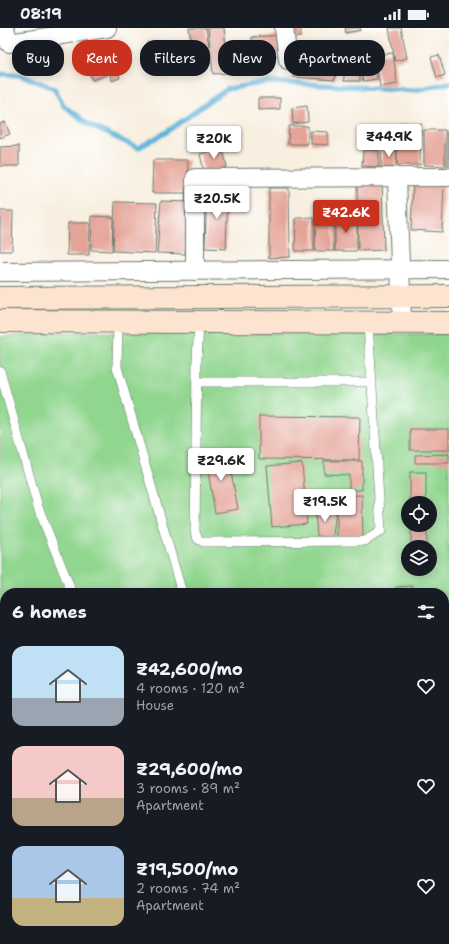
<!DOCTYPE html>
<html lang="en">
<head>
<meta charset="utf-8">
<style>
	:root { --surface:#171b24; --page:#242831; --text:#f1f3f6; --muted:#9ea1a6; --accent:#c8321e }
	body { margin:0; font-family:"Shantell Sans",sans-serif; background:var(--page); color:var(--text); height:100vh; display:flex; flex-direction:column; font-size:15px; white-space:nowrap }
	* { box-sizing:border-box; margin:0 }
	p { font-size:13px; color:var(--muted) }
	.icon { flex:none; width:22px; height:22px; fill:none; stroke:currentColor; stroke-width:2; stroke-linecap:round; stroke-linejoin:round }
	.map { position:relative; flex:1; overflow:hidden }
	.side { position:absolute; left:0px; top:560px; width:449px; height:356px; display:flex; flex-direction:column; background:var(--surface); border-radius:16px 16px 0 0; box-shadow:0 2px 10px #0003 }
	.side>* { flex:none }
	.hud { position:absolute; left:12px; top:12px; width:425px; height:36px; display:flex; gap:8px }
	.buttons { position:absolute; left:401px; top:468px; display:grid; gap:8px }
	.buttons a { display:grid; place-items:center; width:36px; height:36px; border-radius:50%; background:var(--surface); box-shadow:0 2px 10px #0003; font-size:20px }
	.price { position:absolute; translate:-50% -34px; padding:0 9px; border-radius:4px; background:#fff; color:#222; font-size:13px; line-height:26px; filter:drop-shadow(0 1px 2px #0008) }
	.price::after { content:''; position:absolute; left:50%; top:24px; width:12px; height:9px; margin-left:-6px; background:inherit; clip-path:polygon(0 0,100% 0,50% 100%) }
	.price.selected { background:var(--accent); color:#fff }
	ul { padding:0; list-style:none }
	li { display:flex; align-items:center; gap:12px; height:100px; padding:0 12px }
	li span { display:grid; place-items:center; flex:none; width:112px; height:80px; border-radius:12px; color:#555 }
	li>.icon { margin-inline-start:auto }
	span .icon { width:48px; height:48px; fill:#fffc; stroke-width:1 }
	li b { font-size:17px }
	h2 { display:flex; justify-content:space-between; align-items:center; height:48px; padding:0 12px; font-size:17px }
	.chip { padding:0 14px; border-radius:16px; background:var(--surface); box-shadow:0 2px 10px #0003; font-size:14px; line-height:36px }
	.chip.selected { background:var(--accent); color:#fff }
	.status { display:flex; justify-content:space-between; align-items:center; height:28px; padding:0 20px; background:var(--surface); direction:ltr }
	.status svg { height:11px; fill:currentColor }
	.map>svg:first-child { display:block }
	.built { fill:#f3d4bf }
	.green { fill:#91d68f; stroke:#588a62; fill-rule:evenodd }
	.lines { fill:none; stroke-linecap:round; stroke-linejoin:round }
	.stream { stroke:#5cb2d8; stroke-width:5 }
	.building { fill:#e5a498 }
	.lane-casing { stroke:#6b7b70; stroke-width:10 }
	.street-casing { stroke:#6b7b70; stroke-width:20 }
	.secondary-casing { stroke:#6b7b70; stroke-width:24 }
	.lane { stroke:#fff; stroke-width:9 }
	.street { stroke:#fff; stroke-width:18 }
	.secondary { stroke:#fde4d1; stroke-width:22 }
</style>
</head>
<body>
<div class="status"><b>08:19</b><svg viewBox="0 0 49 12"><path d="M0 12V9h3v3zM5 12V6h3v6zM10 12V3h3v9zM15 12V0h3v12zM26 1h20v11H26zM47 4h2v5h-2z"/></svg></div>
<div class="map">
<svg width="449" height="916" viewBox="0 0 449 916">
	<rect width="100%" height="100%" fill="#fff"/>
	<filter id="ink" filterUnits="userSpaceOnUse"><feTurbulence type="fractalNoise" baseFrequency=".025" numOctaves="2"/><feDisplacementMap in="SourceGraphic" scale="8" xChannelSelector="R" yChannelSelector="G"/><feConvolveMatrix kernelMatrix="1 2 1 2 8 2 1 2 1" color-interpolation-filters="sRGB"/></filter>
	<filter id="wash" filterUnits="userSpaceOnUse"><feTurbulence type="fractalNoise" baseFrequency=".012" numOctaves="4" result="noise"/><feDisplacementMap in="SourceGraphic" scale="16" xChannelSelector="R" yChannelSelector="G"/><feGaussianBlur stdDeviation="0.9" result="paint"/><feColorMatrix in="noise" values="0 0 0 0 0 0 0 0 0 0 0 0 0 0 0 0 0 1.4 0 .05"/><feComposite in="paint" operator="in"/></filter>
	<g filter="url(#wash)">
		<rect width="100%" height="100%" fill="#f8efe0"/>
		<path class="built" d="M0,836l5,6v69h57l4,5h-66z"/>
		<g class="green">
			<path d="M62,304l387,2v610h-370l-4,-5h369v-346h-439v120l-5,-8v-368zM408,475h22v22h-22zM408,519h22v22h-22z"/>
			<path d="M5,701v122l-5,-6v-111z"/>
		</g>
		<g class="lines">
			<path class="stream" d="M0,46l20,1 34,13 10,18 25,19 49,23 27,-15 62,-44 40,-7 148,8 34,-7"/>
		</g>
		<g id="blocks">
			<g class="building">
				<path d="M189,0h17l3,18 -17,2z"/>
				<path d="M208,0h16l5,45 -16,1z"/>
				<path d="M290,0h11v9l-11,1z"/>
				<path d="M345,0h15l1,2 -15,3z"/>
				<path d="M389,0h12l6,30 -12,3z"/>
				<path d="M283,7v20l-30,2 -1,-20z"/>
				<path d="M166,13l2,22 -19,2 -2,-23z"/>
				<path d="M30,14l15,5 -6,20 -15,-5z"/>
				<path d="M111,23l9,27 -8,3 -9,-28z"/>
				<path d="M393,25l4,31 -17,3 -5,-32z"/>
				<path d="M100,26l7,21 -15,5 -7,-21z"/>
				<path d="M439,27l6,20 -8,3 -6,-21z"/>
				<path d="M337,33l-2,19 -42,-3 1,-15z"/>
				<path d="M375,38l2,13 -14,2 -2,-13z"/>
				<rect x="344" y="40" width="16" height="13"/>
				<path d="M258,70h22v11l-22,1z"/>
				<path d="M307,78l1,16 -15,2 -1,-16z"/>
				<path d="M5,94l5,12 -10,4v-14z"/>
				<path d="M421,96l-1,41h-23v-40z"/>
				<path d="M289,98h19v18h-20z"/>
				<path d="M424,102h21v36l-21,-1z"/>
				<path d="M311,103l17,1v13l-17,-1z"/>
				<rect x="447" y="104" width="2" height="34"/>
				<path d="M19,118v20h-19v-19z"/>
				<path d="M223,121l4,18 -23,5 -4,-18z"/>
				<path d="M382,121l15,1 -1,18 -15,-1z"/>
				<path d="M363,122l16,1v16l-17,-1z"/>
				<path d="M153,132h35l-1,33h-35z"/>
				<path d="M382,151l2,71 -26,1 -1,-71z"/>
				<path d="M413,155l31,2 -2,47 -31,-2z"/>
				<path d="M269,160h20l1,69 -21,1z"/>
				<path d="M207,163h21l-2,58 -21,-1z"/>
				<path d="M161,173l27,1 -3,52 -28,-1z"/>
				<path d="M115,174l42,1 -2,50 -42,-2z"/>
				<path d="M0,183h13l-1,40h-12z"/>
				<path d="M92,188l21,1 -1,34 -21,-1z"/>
				<path d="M316,189h18v34h-19z"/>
				<rect x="335" y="189" width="22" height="34"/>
				<path d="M296,190h18v33h-19z"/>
				<path d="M68,195h22l-1,32h-22z"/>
				<path d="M259,388l101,1 -1,43 -100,-1z"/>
				<rect x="410" y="401" width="39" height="21"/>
				<path d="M227,422l11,59 -23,4 -10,-60z"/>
				<path d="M449,426v9h-34v-8z"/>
				<path d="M324,433h38v29h-13v-15l-25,-1z"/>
				<path d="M302,435l5,61 -35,3 -5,-61z"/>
				<rect x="410" y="444" width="16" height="31"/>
				<path d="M362,467l1,43 -26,1v-43z"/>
				<path d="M315,482h21l-3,27 -16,-1z"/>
				<path d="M411,497h16v21l-16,1z"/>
				<path d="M413,558v7h-17v-6z"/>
			</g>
		</g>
	</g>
	<g filter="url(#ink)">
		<use href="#blocks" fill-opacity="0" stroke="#6b7b70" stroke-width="1"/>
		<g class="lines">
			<g class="lane-casing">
				<g id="lane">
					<path d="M118,294l-1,45 65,226"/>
					<path d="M199,294l-2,38 -2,172 3,7 5,3 162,-1 16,-10 -13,-208"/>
					<path d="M0,343l38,136 34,86"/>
					<path d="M197,354h175"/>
					<path d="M444,872l5,-2"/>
				</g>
			</g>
			<g class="street-casing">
				<g id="street">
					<path d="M5,0l4,15 98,-15"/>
					<path d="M284,0l4,32"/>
					<path d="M397,149l5,146"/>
					<path d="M195,243v-93l254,-1"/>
					<path d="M0,244l449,-3"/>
					<path d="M0,905l5,6"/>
				</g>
			</g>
			<g class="secondary-casing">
				<g id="secondary">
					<path d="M0,270l449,-2"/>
					<path d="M0,293l449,2"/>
				</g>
			</g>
			<use href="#lane" class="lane"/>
			<use href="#street" class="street"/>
			<use href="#secondary" class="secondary"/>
		</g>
	</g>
</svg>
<div class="buttons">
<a><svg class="icon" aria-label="locate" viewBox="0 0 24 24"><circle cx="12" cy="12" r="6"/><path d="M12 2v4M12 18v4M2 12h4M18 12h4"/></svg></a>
<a><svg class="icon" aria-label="layers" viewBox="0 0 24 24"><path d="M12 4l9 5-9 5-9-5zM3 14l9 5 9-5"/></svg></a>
</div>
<b class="price" style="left:389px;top:130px">₹44.9K</b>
<b class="price" style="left:214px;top:132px">₹20K</b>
<b class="price" style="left:217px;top:192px">₹20.5K</b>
<b class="price selected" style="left:346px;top:206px">₹42.6K</b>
<b class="price" style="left:221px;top:454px">₹29.6K</b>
<b class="price" style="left:325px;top:495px">₹19.5K</b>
<div class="hud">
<a class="chip">Buy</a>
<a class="chip selected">Rent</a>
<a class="chip">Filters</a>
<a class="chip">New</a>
<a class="chip">Apartment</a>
</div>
<section class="side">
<h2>6 homes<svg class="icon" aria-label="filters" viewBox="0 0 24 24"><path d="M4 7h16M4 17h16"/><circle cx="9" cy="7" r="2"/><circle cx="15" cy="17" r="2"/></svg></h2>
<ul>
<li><span style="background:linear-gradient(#bfe0f5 65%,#9aa5b1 0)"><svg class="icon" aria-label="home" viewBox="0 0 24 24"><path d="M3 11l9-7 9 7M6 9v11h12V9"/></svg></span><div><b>₹42,600/mo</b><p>4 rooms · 120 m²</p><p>House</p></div><svg class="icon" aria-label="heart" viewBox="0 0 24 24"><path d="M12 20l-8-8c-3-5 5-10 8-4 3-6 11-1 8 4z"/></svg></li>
<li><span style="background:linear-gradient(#f6c9c9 65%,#b9a48a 0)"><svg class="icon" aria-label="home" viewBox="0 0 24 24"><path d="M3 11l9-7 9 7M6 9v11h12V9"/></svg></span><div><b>₹29,600/mo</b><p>3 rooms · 89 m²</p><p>Apartment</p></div><svg class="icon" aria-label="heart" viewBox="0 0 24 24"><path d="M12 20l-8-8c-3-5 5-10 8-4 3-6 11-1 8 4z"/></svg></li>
<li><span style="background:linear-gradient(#a9c7e8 65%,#c2b280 0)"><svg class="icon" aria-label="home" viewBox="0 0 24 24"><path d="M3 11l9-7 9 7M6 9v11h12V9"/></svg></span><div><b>₹19,500/mo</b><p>2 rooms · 74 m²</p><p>Apartment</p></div><svg class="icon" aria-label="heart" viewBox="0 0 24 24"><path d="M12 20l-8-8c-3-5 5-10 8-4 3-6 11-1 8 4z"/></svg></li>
</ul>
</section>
</div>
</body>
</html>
